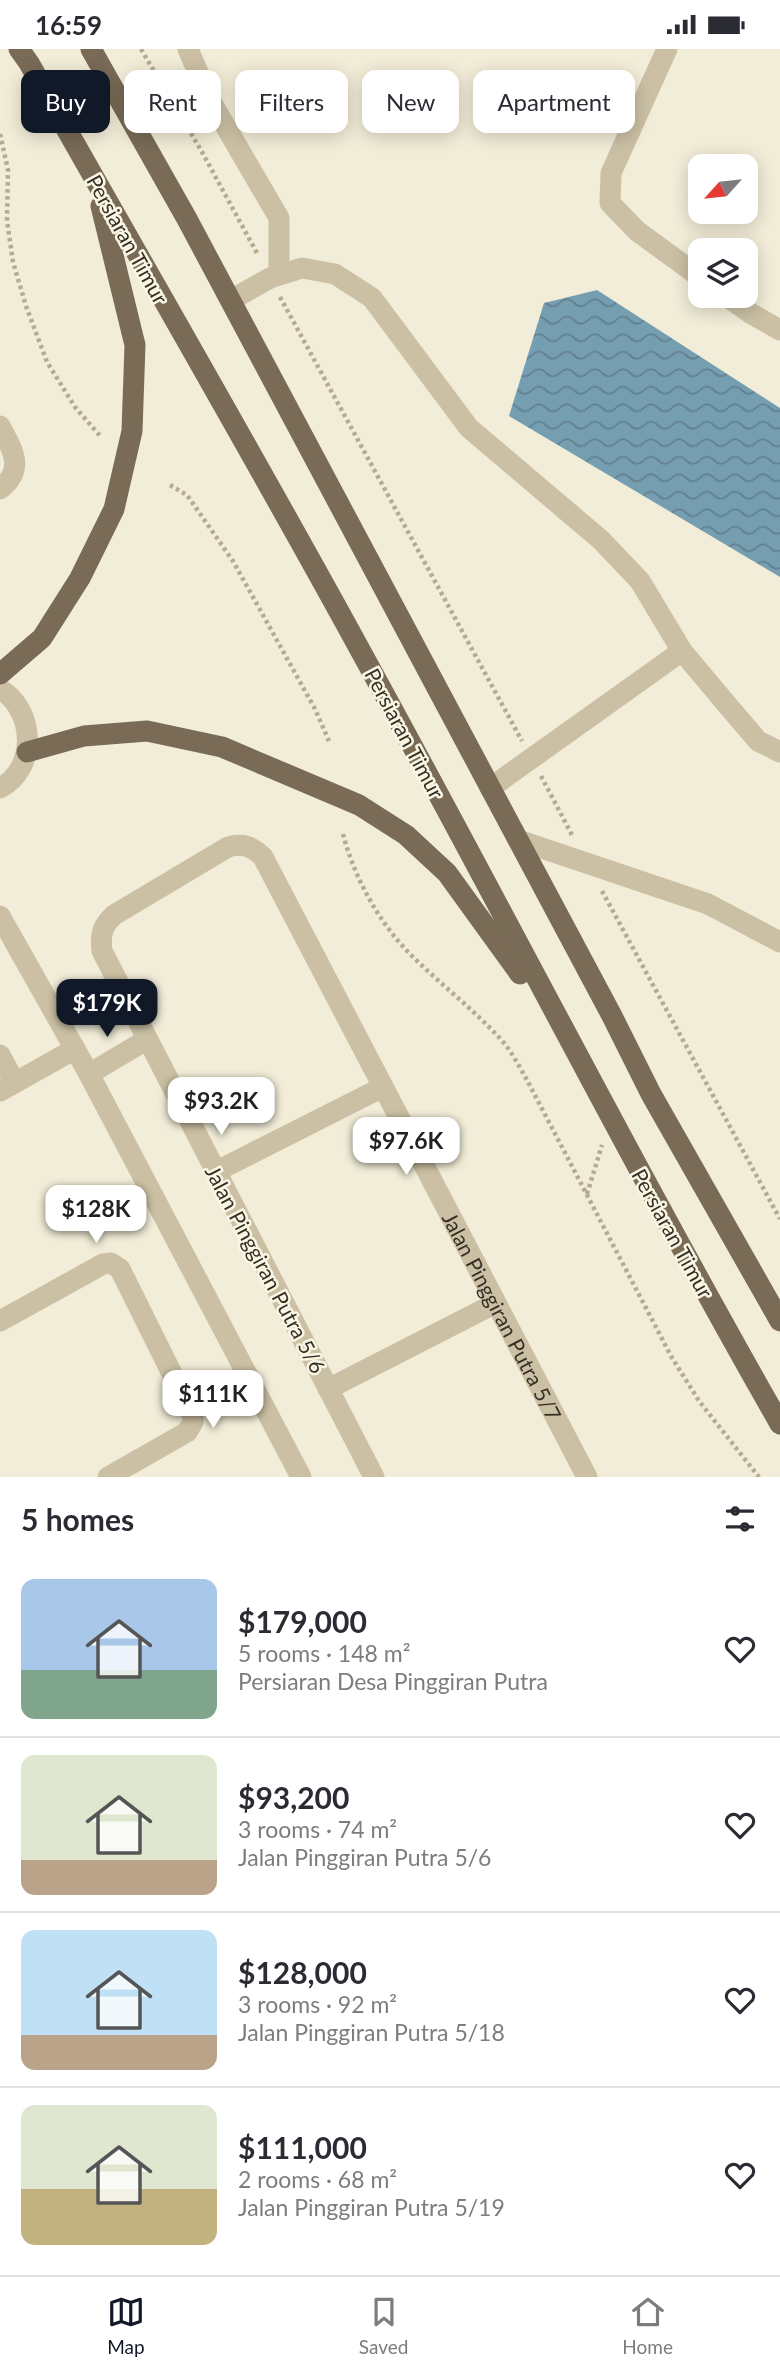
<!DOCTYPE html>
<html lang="en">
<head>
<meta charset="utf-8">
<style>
	:root { --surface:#fff; --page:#f7f7f7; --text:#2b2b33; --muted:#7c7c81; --line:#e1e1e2; --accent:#111827 }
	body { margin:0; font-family:Lato,sans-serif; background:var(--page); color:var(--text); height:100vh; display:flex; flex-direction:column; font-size:26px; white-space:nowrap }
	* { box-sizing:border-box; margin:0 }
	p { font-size:23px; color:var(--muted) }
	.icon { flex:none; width:38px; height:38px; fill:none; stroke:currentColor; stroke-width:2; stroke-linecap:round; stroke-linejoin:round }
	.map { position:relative; height:1428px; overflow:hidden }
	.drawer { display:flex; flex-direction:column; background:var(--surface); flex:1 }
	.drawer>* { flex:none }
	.top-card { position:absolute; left:21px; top:21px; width:738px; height:63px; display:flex; gap:14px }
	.needle { width:46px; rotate:243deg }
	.tools { position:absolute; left:688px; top:105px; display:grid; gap:14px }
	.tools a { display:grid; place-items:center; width:70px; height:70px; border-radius:14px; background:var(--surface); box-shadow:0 4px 18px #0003; font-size:35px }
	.price { position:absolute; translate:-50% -60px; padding:0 16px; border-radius:14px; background:#fff; color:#222; font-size:23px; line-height:46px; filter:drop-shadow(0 2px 4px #0008) }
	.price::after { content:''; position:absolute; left:50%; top:42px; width:21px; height:16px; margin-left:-10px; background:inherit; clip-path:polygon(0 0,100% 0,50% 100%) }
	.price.selected { background:var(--accent); color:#fff }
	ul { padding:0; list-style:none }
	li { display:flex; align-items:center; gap:21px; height:175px; padding:0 21px }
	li+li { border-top:2px solid var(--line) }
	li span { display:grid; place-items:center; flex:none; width:196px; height:140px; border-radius:14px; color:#555 }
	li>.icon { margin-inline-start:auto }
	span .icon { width:84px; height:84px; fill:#fffc; stroke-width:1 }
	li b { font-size:30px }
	h2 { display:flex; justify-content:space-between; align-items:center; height:84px; padding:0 21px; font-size:30px }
	.tag { padding:0 24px; border-radius:14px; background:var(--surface); box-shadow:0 4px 18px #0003; font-size:24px; line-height:63px }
	.tag.selected { background:var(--accent); color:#fff }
	.status { display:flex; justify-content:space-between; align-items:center; height:49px; padding:0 35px; background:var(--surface); direction:ltr }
	.status svg { height:19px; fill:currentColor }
	.tab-bar { display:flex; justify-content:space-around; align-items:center; height:98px; border-top:2px solid var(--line); background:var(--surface); font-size:19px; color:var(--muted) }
	.tab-bar a { display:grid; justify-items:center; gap:4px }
	.tab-bar .selected { color:var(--accent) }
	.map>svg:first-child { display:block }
	.water { fill:url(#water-waves) }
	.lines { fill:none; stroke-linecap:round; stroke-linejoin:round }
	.path { stroke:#b7aa8e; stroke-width:4.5; stroke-dasharray:3.5 3.5; stroke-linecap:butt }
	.minor { stroke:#cbc0a4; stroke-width:21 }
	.major { stroke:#796b56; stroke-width:21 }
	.labels { text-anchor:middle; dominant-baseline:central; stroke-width:5; stroke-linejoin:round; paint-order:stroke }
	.street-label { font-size:21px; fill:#362f26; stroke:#faf6e4 }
</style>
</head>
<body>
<div class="status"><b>16:59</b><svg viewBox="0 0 49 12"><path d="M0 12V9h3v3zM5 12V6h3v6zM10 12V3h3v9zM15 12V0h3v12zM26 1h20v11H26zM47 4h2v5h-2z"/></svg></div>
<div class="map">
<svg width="780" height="1428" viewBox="0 0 780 1428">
	<defs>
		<pattern id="water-waves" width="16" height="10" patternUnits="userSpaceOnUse" patternTransform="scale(1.75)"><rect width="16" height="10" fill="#769eb1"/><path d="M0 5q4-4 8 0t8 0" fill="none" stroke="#628190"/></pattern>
	</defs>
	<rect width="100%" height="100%" fill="#f2edd8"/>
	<path class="water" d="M597,241l183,118v169l-271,-161 35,-113z"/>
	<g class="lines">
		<g class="path">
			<path d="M141,0l61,103 56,103"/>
			<path d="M0,85l8,36 -1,51 6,41 13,44 21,56 28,45 26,30"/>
			<path d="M280,248l242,444"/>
			<path d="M170,436l17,10 46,66 82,148 14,32"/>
			<path d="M541,727l32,61"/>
			<path d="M343,785c11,43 36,89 68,121 30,30 65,56 93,88 9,11 16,25 23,37l144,276 28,45 60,76"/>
			<path d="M602,842l178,328"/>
			<path d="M587,1145l15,-49"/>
		</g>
		<g class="minor">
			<path d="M188,0l21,49 70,120v57"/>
			<path d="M667,0l-56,124 -1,30 27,28 63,46"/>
			<path d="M726,247l24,17 30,17"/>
			<path d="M231,251l39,-22 32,-10 33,6 37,24 97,130 132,112 39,41 42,70 47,56 29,34 22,11"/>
			<path d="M0,377c12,23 26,43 0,63"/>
			<path d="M0,640c35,21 38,79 0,99"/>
			<path d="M490,739l192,-137"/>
			<path d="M518,791l190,64 72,38"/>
			<path d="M0,867l89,158 212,403"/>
			<path d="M0,1006l15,28"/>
			<path d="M89,1025l57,-34"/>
			<path d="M0,1042l75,-42"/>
			<path d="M215,1123l168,-85"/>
			<path d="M0,1272l103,-57 8,-1 9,6 73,147v6l-6,10 -79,45"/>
			<path d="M328,1340l168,-86"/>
			<path id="s1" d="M374,1428l-272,-526c-2,-16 0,-25 12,-36l114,-68c14,-4 24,-1 35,10l324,620"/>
		</g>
		<g class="major">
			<path d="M19,0l10,14c110,195 223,389 330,585 142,258 275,520 421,776"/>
			<path d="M91,0l96,170 425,797 39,78 129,227"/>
			<path d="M0,625l42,-36 38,-60 34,-69 18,-78 3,-86 -34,-139"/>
			<path d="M27,703l57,-16 63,-5 75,16 137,58 47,30 41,38 73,101"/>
		</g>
	</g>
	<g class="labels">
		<g class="street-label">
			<text transform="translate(128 190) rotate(61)">Persiaran Timur</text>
			<text transform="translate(405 684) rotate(62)">Persiaran Timur</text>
			<text transform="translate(673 1184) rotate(61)">Persiaran Timur</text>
			<text transform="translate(266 1220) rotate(62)">Jalan Pinggiran Putra 5/6</text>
			<text stroke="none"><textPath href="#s1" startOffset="1321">Jalan Pinggiran Putra 5/7</textPath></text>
		</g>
	</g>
</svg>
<div class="tools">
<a><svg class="needle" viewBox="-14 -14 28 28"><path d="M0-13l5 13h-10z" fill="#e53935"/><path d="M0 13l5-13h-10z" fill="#7c7c81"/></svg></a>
<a><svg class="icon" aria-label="layers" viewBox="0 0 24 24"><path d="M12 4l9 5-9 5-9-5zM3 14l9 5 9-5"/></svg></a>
</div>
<b class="price selected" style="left:107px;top:990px">$179K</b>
<b class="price" style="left:221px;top:1088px">$93.2K</b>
<b class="price" style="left:406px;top:1128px">$97.6K</b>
<b class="price" style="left:96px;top:1196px">$128K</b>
<b class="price" style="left:213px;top:1381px">$111K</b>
<div class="top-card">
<a class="tag selected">Buy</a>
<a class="tag">Rent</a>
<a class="tag">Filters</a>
<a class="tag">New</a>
<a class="tag">Apartment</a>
</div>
</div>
<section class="drawer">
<h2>5 homes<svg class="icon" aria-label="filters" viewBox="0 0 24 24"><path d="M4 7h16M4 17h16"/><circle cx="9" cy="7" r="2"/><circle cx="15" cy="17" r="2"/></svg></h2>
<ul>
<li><span style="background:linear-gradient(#a9c7e8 65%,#7fa58c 0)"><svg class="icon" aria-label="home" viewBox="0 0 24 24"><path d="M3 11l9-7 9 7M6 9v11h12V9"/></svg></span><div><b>$179,000</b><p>5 rooms · 148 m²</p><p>Persiaran Desa Pinggiran Putra</p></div><svg class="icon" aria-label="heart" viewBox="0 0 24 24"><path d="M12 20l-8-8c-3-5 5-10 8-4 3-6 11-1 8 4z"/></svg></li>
<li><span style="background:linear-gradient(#dfe7d0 75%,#b9a48a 0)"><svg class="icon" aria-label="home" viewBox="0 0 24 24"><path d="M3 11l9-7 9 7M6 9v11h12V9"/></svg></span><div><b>$93,200</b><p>3 rooms · 74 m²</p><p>Jalan Pinggiran Putra 5/6</p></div><svg class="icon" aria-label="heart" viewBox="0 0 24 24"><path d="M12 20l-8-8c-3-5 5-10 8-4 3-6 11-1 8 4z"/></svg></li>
<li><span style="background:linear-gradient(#bfe0f5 75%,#b9a48a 0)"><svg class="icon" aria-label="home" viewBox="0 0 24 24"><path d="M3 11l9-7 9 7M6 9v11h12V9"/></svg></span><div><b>$128,000</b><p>3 rooms · 92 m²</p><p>Jalan Pinggiran Putra 5/18</p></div><svg class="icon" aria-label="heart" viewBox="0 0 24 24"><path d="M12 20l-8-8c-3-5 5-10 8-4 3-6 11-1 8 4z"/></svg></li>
<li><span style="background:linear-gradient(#dfe7d0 60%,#c2b280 0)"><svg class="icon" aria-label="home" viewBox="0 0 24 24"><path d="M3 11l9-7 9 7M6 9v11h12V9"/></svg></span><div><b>$111,000</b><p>2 rooms · 68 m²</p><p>Jalan Pinggiran Putra 5/19</p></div><svg class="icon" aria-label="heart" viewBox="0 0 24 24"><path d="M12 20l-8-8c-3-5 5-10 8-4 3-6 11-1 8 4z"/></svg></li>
</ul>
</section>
<nav class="tab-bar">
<a class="selected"><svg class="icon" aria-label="map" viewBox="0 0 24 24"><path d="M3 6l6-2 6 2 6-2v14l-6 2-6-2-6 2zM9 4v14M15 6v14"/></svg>Map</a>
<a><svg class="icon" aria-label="saved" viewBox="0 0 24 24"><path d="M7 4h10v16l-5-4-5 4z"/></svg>Saved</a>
<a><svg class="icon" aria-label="home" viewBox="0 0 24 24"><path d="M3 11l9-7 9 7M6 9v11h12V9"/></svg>Home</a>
</nav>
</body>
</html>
